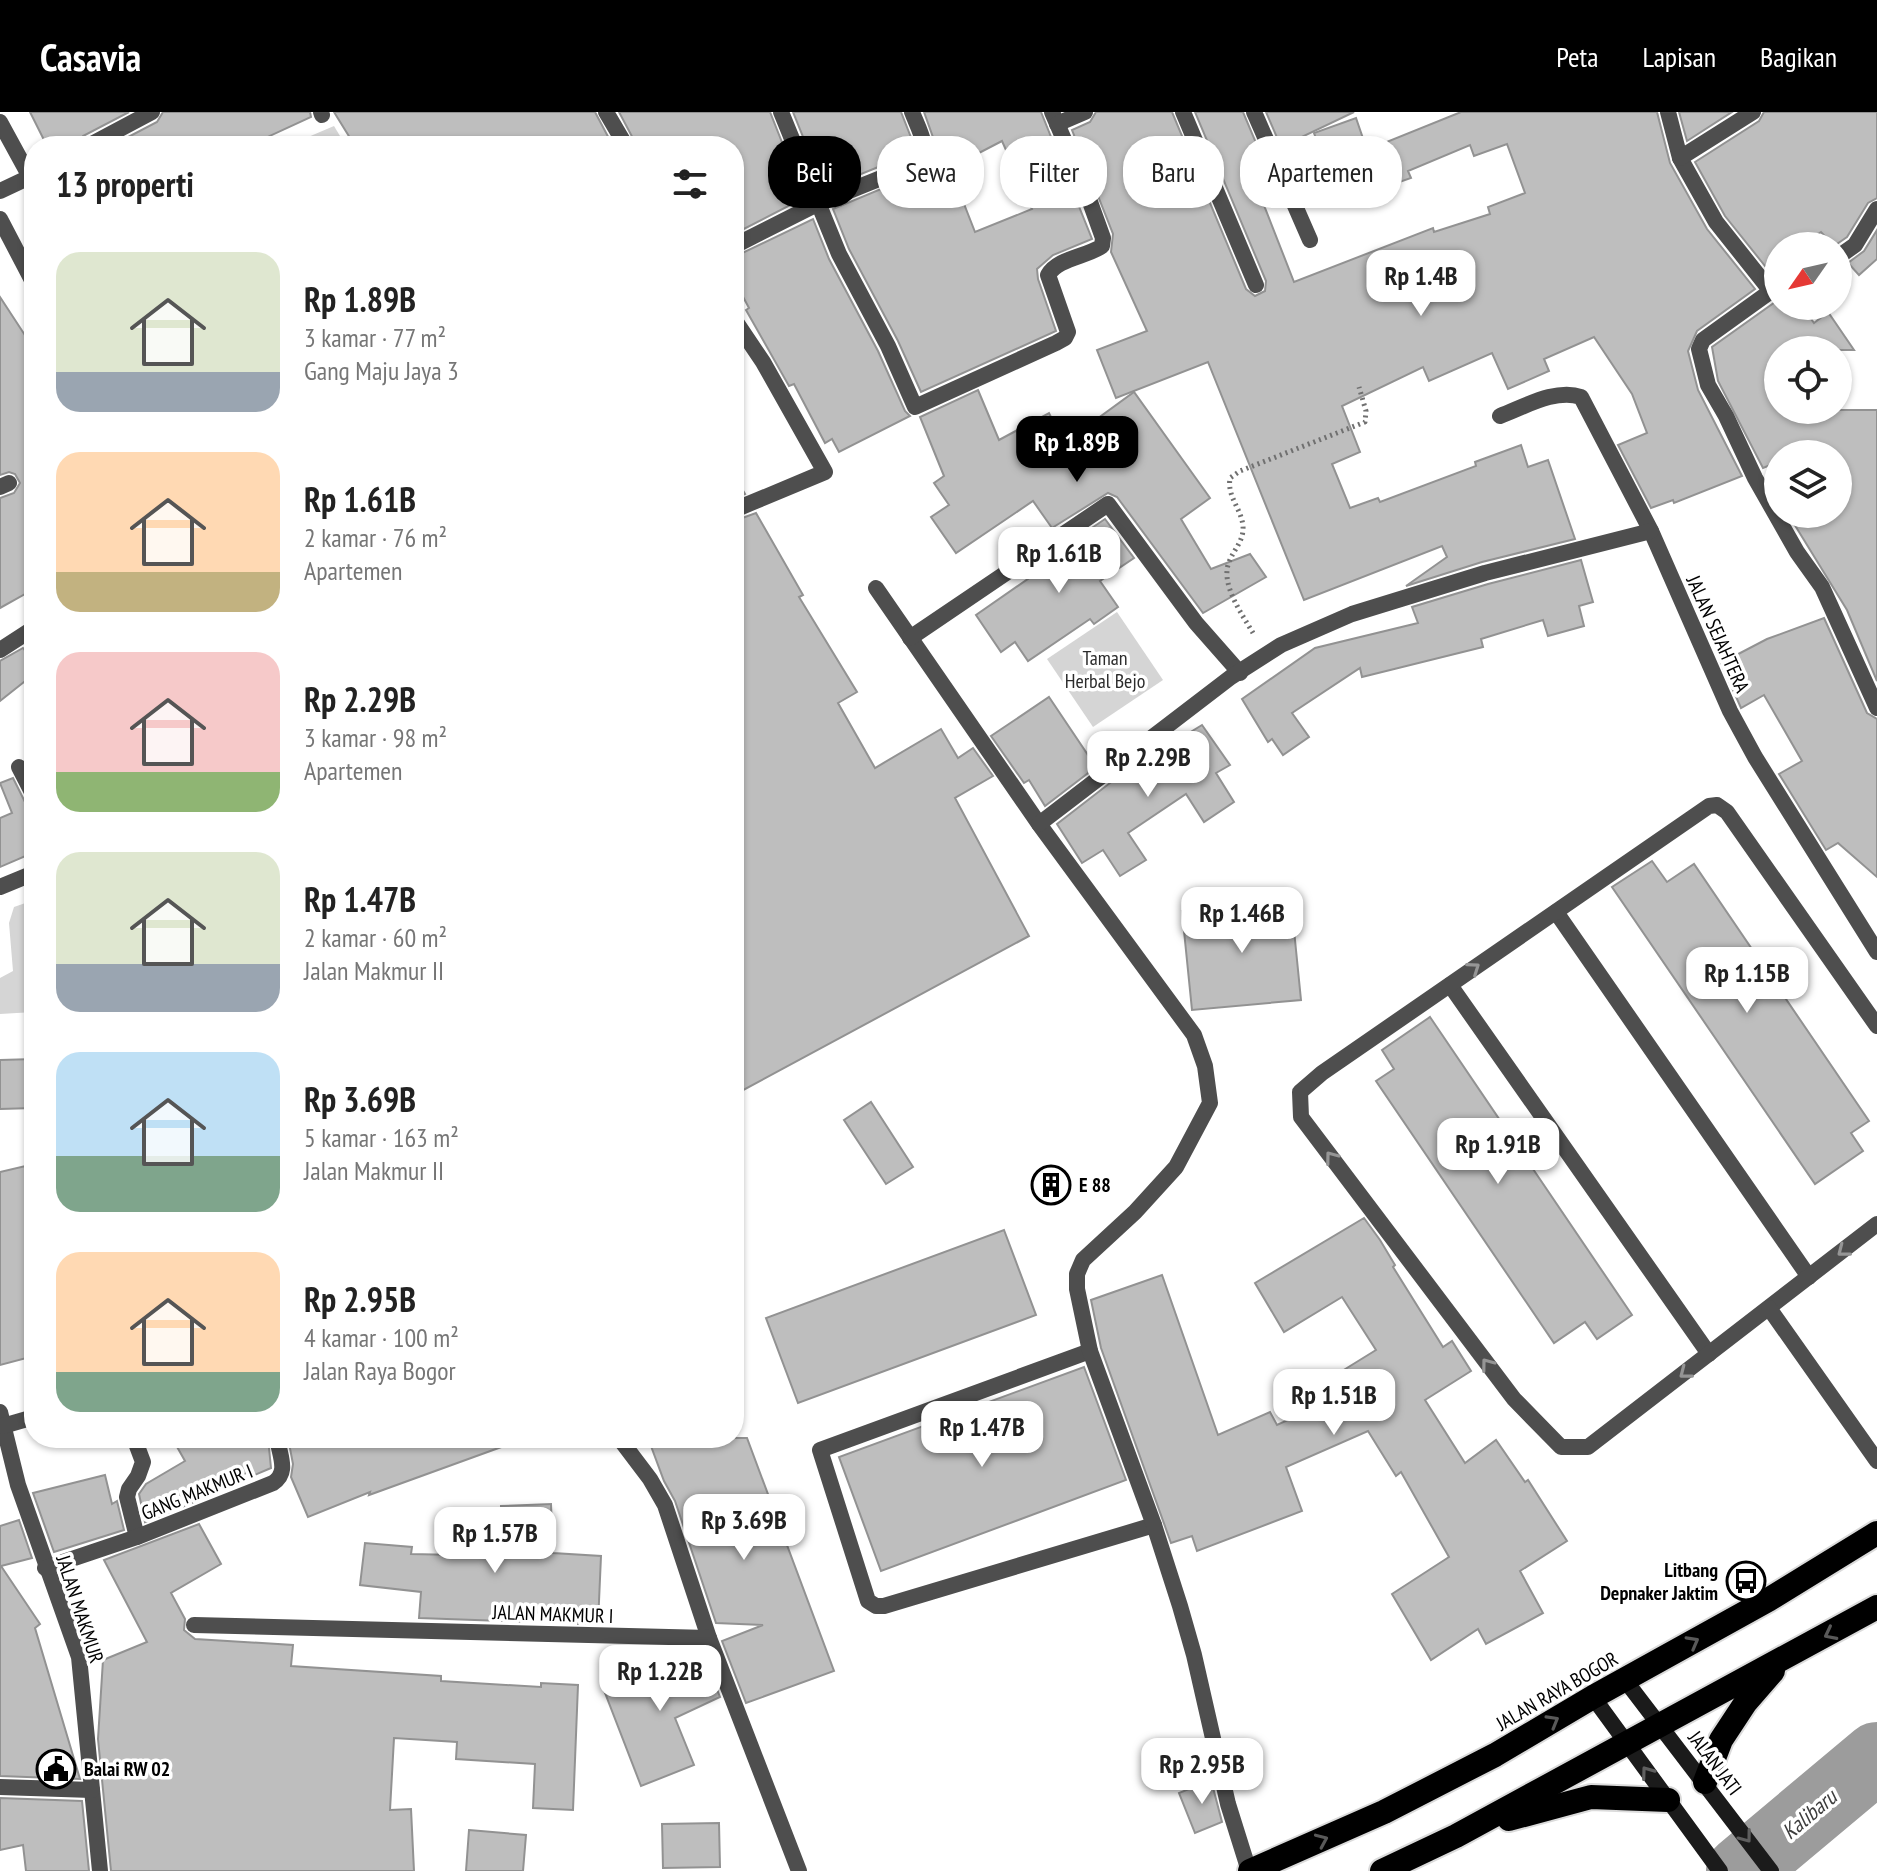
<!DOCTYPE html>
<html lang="id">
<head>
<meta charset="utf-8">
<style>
	:root { --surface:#fff; --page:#f6f6f6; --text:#222; --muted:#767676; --accent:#000 }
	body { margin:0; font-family:"PT Sans Narrow",sans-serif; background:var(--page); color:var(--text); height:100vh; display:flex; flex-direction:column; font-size:30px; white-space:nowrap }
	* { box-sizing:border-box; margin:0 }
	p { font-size:26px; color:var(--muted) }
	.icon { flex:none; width:44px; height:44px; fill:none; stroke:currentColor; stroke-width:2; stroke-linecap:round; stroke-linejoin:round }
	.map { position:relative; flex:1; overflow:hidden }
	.drawer { position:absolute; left:24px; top:24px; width:720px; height:1312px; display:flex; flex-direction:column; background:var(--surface); border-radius:32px; box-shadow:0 2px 6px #0004 }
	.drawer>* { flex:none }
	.guide { position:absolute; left:768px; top:24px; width:760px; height:72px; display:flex; gap:16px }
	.needle { width:52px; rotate:236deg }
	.tools { position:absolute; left:1764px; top:120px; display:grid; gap:16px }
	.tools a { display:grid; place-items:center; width:88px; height:88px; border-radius:50%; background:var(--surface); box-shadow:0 2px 6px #0004; font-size:40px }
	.price { position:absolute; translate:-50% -68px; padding:0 18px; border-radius:16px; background:#fff; color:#222; font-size:26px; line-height:52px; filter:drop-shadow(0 2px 4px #0008) }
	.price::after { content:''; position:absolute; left:50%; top:48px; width:24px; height:18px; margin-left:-12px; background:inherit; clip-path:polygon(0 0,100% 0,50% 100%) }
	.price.on { background:var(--accent); color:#fff }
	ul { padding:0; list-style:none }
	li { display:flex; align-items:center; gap:24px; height:200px; padding:0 32px }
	li span { display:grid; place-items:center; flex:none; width:224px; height:160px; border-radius:24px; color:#555 }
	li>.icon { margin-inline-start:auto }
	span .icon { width:96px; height:96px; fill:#fffc; stroke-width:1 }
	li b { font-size:34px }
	h2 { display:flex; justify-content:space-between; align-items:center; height:96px; padding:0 32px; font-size:34px }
	.tag { padding:0 28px; border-radius:32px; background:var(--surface); box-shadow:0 2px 6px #0004; font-size:28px; line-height:72px }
	.tag.on { background:var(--accent); color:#fff }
	header { display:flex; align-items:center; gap:48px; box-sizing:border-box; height:112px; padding:0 40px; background:var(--accent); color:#fff }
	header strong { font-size:38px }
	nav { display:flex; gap:44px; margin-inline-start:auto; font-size:28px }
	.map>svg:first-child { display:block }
	.green { fill:#d5d5d5 }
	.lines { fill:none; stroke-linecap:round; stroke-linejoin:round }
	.river { stroke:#9c9c9c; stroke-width:70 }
	.building { fill:#bebebe; stroke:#929292; stroke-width:2; fill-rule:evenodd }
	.highway-casing { stroke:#dbdbdb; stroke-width:28 }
	.path { stroke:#707070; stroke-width:5; stroke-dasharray:2 4; stroke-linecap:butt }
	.lane { stroke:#4e4e4e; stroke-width:16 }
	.street { stroke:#4e4e4e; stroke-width:16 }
	.secondary { stroke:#1b1b1b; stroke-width:16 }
	.highway { stroke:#000; stroke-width:24 }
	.oneway { stroke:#959595 }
	.oneway2 { stroke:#595959 }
	.oneway3 { stroke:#5f5f5f }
	.labels { text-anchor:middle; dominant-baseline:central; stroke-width:7; stroke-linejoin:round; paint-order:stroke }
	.street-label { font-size:20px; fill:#000; stroke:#fff }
	.park-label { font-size:20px; fill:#2c2c2c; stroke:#fff }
	.poi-label { font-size:20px; font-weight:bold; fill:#000; stroke:#fff; text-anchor:start }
	.water-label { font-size:22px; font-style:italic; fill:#3d3d3d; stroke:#fff }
</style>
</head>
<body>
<header>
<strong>Casavia</strong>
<nav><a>Peta</a><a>Lapisan</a><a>Bagikan</a></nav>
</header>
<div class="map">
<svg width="1877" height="1759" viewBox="0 0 1877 1759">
	<rect width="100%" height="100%" fill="#fff"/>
	<g class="green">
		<path d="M334,14l12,20h-59z"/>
		<path d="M1117,500l46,68 -70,47 -46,-68z"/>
		<path d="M34,788v112l-34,2v-36l13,-7 -4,-48 5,-16z"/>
	</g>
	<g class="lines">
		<path class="river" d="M1741,1759l136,-114"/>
	</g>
	<g class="building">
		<path d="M30,0h99l-46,24 -6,10h-30z"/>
		<path d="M163,0h147l1,5 -63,29h-137l46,-24z"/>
		<path d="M334,0h261l18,34h-258z"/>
		<path d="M619,0h151l34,86 -70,36v-88h-97z"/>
		<path d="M793,0h108l11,28 1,13 -89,36z"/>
		<path d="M924,0h117l51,127 -39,16 -16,14 1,10 18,52 -135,61 -23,-51 -49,-92 -16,-40 96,-40 5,-11 1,-15zM1002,29l30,68 -57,23 -25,-64z"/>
		<path d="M1096,0h76l74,177 9,7 10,-5 1,-10 -71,-169h48l19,45 -4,1 2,4 -11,5 45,115 139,-54 1,4 56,-18 -2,-7 37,-14 -18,-49 -33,12 -4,-11 -62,26 3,7 -71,25 -26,-70 42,-15 11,32 94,-38h196l13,51 37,66 48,60 -58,42 -9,20 10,39 44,86 -68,27 -1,-3 -22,8 -33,-63 29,-12 -15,-39 -38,-57 -50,22 5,12 -41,18 -16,-36 -63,28 -6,-14 -81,39 18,46 -28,12 18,44 28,-10 2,4 96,-36 -1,-4 46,-17 7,22 20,-7 27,79 -93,23 -76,24 41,-29 -5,-11 -138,54 -96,-238 -92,36 -19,-48 50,-19 -36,-79 2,-18 -41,-104 18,-8z"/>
		<path d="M1266,0h88l-73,35z"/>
		<path d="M1679,0h53l-45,29z"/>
		<path d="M1764,0h113v86l-9,5 -21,34 -13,9 -13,-14 -20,14h-23v29l-5,1 -48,-60 -30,-54 64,-41z"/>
		<path d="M813,107l16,40 49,92 27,60 5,5 -71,36 -7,-13 -7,4 -31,-59 -5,2 -43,-76 3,-2 -15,-28v-23z"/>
		<path d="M1877,118v29l-18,16 -11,-12 16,-12z"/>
		<path d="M0,185l34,52v240l-34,19v-110l14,-5 6,-10 -5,-9 -6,-2 -9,3z"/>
		<path d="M1778,188v6h24l12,17 14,-11 26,38h-76v60h99v271l-30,-71 -59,-96h50v-60h-60v8l-15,6 -45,-87 -6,-34z"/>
		<path d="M978,278l21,50 50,-27 15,30 70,-51 76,106 -29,21 30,50 39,-15 16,23 -63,36 -86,-116 -9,-4 -56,35 -19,-27 -77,52 -25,-36 18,-12 -15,-22 10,-7 -24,-59z"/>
		<path d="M734,363l11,19 -11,4z"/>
		<path d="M756,401l47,82 -4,2 58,95 -19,11 37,65 66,-39 17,29 15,-10 20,28 -38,22 74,138 -295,159v-574z"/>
		<path d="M1105,407l29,39 -34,23 18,26 -24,17 -4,-5 -62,42 -13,-19 -14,10 -25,-37 92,-64 -3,-5z"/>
		<path d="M1581,448l12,42 -14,4 5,20 -36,10 -5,-16 -62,19 2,8 -121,30 -2,-9 -68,45 17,24 -26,18 -11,-16 -4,3 -26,-43 73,-51 103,-25 -6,-16 76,-23z"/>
		<path d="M1824,506l43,95 10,6v158l-39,-34 -12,7 -47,-76 23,-13 -38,-66 -23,13 -20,-45 46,-24z"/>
		<path d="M23,536l11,14v12l-34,27v-40z"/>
		<path d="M1049,585l47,70 -51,39 -16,-26 -5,3 -33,-47z"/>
		<path d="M1202,613l28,40 -14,8 18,29 -30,20 -18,-28 -58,39 18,27 -26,16 -17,-26 -21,13 -25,-39 62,-48z"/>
		<path d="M13,666l12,24 9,5v55l-4,-8 -30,13v-49l12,-5 -12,-30z"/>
		<path d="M1652,749l15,21 27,-18 175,257 -18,12 12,18 -48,33 -203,-297z"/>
		<path d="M1291,788l10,100 -109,10 -10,-99z"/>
		<path d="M1430,905l202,298 -35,24 -12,-17 -31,21 -178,-262 18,-12 -12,-19z"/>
		<path d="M34,947v49l-34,1v-49z"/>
		<path d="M871,990l42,65 -27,17 -42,-64z"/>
		<path d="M34,1052v192l-34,9v-193z"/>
		<path d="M1364,1106l16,22 15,25 -2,2 50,80 9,-6 19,30 -46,29 40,63 31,-23 29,42 3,-2 39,61 -47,30 23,42 -57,31 -8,-15 -47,31 -39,-66 57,-37 -48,-85 -5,4 -28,-45 -82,36 16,44 -105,40 -5,-15 -21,7 -70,-195 -10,-48 71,-25 56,160 52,-23 7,13 68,-31 -11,-18 42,-26 -34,-53 -58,35 -29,-49z"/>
		<path d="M1004,1118l32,85 -238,88 -32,-85z"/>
		<path d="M1084,1255l42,113 -245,91 -42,-114z"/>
		<path d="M172,1326h96l3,30 -21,9 -2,-5 -54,30 -49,20 -6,-28 7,-10 39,-23z"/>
		<path d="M288,1326h226l1,4 -146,53 1,-3 -62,25 -17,-40 2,-13z"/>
		<path d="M648,1326h99l87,233 -88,32 -24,-62 41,-16 -47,-2 -41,-122 -11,-20z"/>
		<path d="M105,1363l7,29 5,-3 7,29 -70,22 -21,-59z"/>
		<path d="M551,1392l2,49 48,3 -3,68h-20l-3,-9 -47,-3v10l-109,-4 2,-26 -61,-7 5,-42 47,4 -1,7 92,2 -2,-50z"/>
		<path d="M19,1408l13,38 -31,8 39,58 -5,4 45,151 -80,-3v-250z"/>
		<path d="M199,1412l22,40 -50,29 14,26 -1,11 11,9 98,6 -2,21 150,10v5l100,6v-4l37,2 -5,125 -40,-2 2,-44 -79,-5 1,-17 -63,-4 -4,72 21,-1 3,62h-303l-13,-132 5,-79 44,-18 -43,-82z"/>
		<path d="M701,1537l19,48 -45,21 19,47 -53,21 -39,-101z"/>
		<path d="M1211,1668l11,42 -27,11 -16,-40z"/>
		<path d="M0,1686l82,3 7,70h-63l-3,-26 -23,5z"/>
		<path d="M719,1711l1,44 -57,1 -1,-44z"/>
		<path d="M469,1718l57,5 -3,36h-57z"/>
	</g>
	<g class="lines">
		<g class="highway-casing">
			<g id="highway">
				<path d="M1705,1670l16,-42 25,-38 27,-31"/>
				<path d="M1509,1707l82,-22 77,3"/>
				<path d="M1250,1759l134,-59 111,-57 98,-58 175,-97 109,-67"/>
				<path d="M1382,1759l74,-35 421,-229"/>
			</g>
		</g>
		<path class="path" d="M1253,521c-11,-19 -33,-49 -24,-71 5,-13 15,-21 14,-36 -2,-18 -16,-29 -13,-48l10,-7 125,-49 1,-11 -7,-24"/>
		<g class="lane">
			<path d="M0,107l34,65"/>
			<path d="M1556,800l253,365"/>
			<path d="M1450,873l259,369"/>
			<path d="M1877,914l-150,-214 -10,-7 -8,1 -387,267 -22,19 1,25 213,282 47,48h27l289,-223"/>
			<path d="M1769,1196l108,153"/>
			<path d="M1090,1239l-270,99 48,151 8,5h8l270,-81"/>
		</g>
		<g class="street">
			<path d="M321,0l1,3"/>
			<path d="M606,0l20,34"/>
			<path d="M781,0l58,142 49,92 27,61 141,-64 9,-5 3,-6 -20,-57c10,-17 38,-18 54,-29l1,-8 -18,-50 -33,-76"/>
			<path d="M1183,0l73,173"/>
			<path d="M1254,0l56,128"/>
			<path d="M1668,0l12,46 36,64 54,68"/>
			<path d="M0,10l30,55"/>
			<path d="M1057,12l28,-12"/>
			<path d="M88,34l64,-34"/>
			<path d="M1680,46l73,-46"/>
			<path d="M0,79l34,-16"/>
			<path d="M734,134l85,-43 102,-41c9,-15 -3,-34 -9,-50"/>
			<path d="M1838,145l17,-12 22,-36"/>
			<path d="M1778,174l-75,54 -4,9 9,36 18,31 29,62 42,74 25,35 55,121"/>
			<path d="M734,207l29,43 62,110 -91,38"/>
			<path d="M1500,304c24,-9 56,-28 81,-19l70,134 79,180 25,46 122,195"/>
			<path d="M0,375l9,-4"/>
			<path d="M876,476l163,236 155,211 11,31 5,37 -34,64 -41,45 -52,48 -6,14v15l13,62 64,174 26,81 14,49 34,149 21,67"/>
			<path d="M910,526l198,-134 88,119 44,50"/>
			<path d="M0,538l34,-22"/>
			<path d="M19,655l15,29"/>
			<path d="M1039,712l192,-147 50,-32 71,-31 133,-41 166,-42"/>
			<path d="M0,775l34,-14"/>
			<path d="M0,1300l18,73 61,172 21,214"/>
			<path d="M3,1314l31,-9"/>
			<path d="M134,1326l9,24 -5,14 -9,13 -2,8 10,40"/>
			<path d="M619,1326l31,41 15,26 44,133"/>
			<path d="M45,1456l92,-31 136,-54c15,-10 8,-24 5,-40"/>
			<path d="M194,1513l515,13 90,233"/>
			<path d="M0,1675l92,3"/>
		</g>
		<g class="secondary">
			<path d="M1625,1568l146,191"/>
			<path d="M1593,1585l127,174"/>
		</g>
		<use href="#highway" class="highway"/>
	</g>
	<defs><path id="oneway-chevron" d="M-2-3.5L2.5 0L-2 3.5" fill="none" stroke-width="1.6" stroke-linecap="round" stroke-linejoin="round" transform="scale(2)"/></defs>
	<g class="oneway">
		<use href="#oneway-chevron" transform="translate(1474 856) rotate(-35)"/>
		<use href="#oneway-chevron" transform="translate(1331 1045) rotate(-127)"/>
		<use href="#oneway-chevron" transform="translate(1843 1139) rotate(142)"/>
		<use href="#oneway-chevron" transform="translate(1487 1252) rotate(-127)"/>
		<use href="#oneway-chevron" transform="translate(1685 1261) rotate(142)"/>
	</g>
	<g class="oneway2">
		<use href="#oneway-chevron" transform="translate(1830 1522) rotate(153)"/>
		<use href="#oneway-chevron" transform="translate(1693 1530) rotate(-29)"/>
		<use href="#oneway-chevron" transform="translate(1553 1609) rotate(-30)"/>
		<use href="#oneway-chevron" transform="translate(1322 1728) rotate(-24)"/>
	</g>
	<g class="oneway3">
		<use href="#oneway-chevron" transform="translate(1647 1660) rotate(-126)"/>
		<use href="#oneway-chevron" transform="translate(1746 1725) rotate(53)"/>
	</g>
	<defs>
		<g id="building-ring" transform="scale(2)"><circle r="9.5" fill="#fff" stroke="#000" stroke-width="1.5"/><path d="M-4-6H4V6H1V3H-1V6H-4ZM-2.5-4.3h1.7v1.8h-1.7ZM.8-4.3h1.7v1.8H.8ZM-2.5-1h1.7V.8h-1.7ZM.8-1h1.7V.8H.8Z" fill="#000"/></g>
		<g id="bus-ring" transform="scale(2)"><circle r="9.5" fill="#fff" stroke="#000" stroke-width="1.5"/><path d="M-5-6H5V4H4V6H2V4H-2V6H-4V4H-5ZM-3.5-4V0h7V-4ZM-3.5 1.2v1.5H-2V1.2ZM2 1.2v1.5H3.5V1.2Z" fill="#000"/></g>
		<g id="civic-ring" transform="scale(2)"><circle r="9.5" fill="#fff" stroke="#000" stroke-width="1.5"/><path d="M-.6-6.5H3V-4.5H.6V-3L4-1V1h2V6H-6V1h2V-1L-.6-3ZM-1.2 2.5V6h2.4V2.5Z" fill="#000"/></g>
	</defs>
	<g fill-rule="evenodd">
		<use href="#building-ring" x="1051" y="1073"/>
		<use href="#bus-ring" x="1746" y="1469"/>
		<use href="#civic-ring" x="56" y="1657"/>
	</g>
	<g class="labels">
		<g class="street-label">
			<text transform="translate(1718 522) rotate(66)">JALAN SEJAHTERA</text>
			<text transform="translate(197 1380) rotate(-22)">GANG MAKMUR I</text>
			<text transform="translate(80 1497) rotate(72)">JALAN MAKMUR</text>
			<text transform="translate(553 1502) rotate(2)">JALAN MAKMUR I</text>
			<text transform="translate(1557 1579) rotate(-30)">JALAN RAYA BOGOR</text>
			<text transform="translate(1715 1651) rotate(53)">JALAN JATI</text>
		</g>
		<g class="park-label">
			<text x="1105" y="546">Taman<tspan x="1105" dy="23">Herbal Bejo</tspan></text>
		</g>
		<g class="poi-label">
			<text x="1079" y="1073">E 88</text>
			<text x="1718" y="1458" text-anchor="end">Litbang<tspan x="1718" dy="23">Depnaker Jaktim</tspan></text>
			<text x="84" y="1657">Balai RW 02</text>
		</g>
		<g class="water-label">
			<text transform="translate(1809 1702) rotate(-40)">Kalibaru</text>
		</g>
	</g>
</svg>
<div class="tools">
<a><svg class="needle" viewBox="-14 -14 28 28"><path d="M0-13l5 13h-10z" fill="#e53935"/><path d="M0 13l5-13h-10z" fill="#767676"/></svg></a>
<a><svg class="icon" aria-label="locate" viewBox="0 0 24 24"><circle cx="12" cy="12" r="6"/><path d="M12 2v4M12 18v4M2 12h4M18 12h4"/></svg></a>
<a><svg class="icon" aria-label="layers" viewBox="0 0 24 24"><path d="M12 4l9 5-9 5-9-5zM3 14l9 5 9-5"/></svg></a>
</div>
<b class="price" style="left:1421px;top:206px">Rp 1.4B</b>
<b class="price on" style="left:1077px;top:372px">Rp 1.89B</b>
<b class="price" style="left:1059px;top:483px">Rp 1.61B</b>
<b class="price" style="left:1148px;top:687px">Rp 2.29B</b>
<b class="price" style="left:1242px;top:843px">Rp 1.46B</b>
<b class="price" style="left:1747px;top:903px">Rp 1.15B</b>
<b class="price" style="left:1498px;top:1074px">Rp 1.91B</b>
<b class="price" style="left:1334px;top:1325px">Rp 1.51B</b>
<b class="price" style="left:982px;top:1357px">Rp 1.47B</b>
<b class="price" style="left:744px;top:1450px">Rp 3.69B</b>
<b class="price" style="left:495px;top:1463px">Rp 1.57B</b>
<b class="price" style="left:660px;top:1601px">Rp 1.22B</b>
<b class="price" style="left:1202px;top:1694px">Rp 2.95B</b>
<div class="guide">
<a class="tag on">Beli</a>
<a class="tag">Sewa</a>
<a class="tag">Filter</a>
<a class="tag">Baru</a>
<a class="tag">Apartemen</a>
</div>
<section class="drawer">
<h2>13 properti<svg class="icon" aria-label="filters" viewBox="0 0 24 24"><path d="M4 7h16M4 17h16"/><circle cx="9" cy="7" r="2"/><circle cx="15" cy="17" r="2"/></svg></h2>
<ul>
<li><span style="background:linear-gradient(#dfe7d0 75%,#9aa5b1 0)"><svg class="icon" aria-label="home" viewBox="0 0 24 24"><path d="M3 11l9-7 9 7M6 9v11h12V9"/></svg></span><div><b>Rp 1.89B</b><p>3 kamar · 77 m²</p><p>Gang Maju Jaya 3</p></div></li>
<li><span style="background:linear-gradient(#ffd9b3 75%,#c2b280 0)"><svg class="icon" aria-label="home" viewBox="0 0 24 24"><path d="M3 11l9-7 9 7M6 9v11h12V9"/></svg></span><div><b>Rp 1.61B</b><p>2 kamar · 76 m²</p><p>Apartemen</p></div></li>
<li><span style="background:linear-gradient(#f6c9c9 75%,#8fb573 0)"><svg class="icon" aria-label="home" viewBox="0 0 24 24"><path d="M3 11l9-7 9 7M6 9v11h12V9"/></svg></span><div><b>Rp 2.29B</b><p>3 kamar · 98 m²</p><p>Apartemen</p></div></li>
<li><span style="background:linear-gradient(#dfe7d0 70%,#9aa5b1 0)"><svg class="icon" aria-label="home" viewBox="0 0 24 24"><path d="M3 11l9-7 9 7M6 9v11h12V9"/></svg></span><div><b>Rp 1.47B</b><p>2 kamar · 60 m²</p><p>Jalan Makmur II</p></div></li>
<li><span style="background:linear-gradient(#bfe0f5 65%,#7fa58c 0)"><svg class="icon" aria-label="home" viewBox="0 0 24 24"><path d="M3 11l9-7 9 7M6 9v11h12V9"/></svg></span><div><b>Rp 3.69B</b><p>5 kamar · 163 m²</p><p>Jalan Makmur II</p></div></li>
<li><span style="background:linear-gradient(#ffd9b3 75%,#7fa58c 0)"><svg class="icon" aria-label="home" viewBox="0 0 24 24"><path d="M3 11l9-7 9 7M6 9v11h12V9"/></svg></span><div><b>Rp 2.95B</b><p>4 kamar · 100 m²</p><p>Jalan Raya Bogor</p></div></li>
</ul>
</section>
</div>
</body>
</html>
